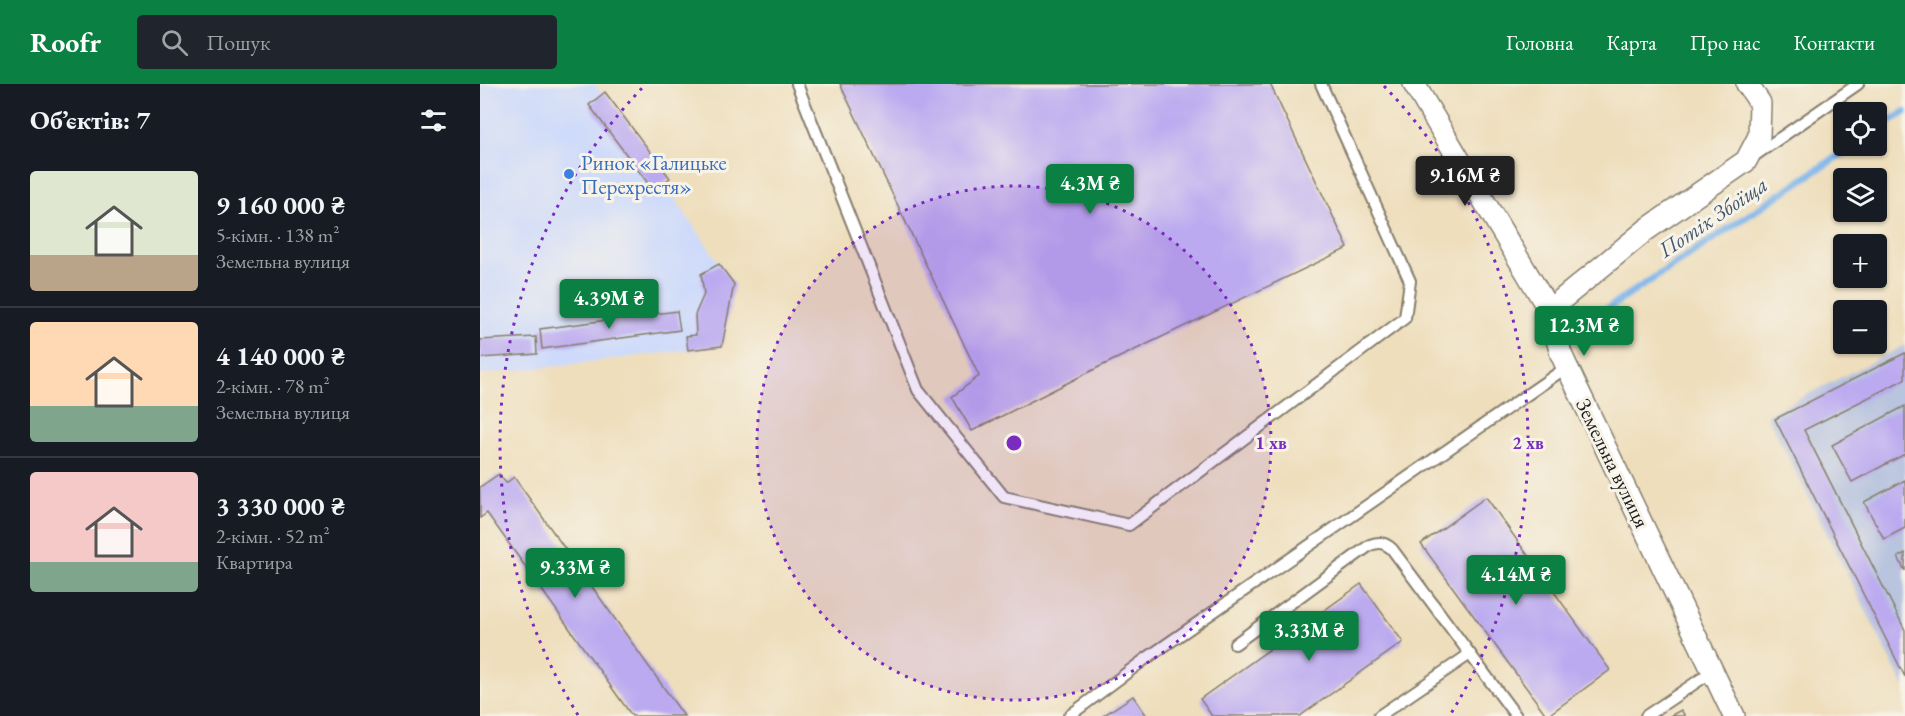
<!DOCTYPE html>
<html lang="uk">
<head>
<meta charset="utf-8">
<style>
	:root { --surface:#171b24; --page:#20242c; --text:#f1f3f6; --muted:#9ea1a6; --line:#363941; --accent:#0b8043 }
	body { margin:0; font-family:"EB Garamond",serif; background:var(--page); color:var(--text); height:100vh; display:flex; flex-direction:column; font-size:22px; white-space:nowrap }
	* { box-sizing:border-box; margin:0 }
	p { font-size:20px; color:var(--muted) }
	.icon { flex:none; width:33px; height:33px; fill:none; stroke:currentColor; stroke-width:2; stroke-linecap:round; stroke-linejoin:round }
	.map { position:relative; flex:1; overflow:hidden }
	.details { display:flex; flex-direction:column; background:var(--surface); width:480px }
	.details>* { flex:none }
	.tools { position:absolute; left:1353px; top:18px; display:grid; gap:12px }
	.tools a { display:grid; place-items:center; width:54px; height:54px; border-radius:6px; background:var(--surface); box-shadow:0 2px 4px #0004; font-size:30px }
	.price { position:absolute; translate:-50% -51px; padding:0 14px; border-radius:6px; background:var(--accent); color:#fff; font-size:20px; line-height:39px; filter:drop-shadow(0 2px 3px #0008) }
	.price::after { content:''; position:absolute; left:50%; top:36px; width:18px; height:14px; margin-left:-9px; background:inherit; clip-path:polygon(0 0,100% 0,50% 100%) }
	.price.current { background:#222; color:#fff }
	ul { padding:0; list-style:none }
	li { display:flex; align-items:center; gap:18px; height:150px; padding:0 30px }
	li+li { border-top:2px solid var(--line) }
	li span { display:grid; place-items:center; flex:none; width:168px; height:120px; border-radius:6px; color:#555 }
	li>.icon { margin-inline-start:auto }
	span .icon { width:72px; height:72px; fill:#fffc; stroke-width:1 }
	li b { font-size:26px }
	h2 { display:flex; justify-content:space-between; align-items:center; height:72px; padding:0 30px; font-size:26px }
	header { display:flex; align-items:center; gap:36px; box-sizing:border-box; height:84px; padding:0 30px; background:var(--accent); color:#fff }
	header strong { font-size:28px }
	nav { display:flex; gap:33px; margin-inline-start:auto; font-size:21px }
	.search { width:420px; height:54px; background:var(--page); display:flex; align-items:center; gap:15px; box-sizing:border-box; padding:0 21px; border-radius:6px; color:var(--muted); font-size:22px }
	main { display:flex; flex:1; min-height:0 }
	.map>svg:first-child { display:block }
	.built { fill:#cedafa }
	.industrial { fill:#b9c4de }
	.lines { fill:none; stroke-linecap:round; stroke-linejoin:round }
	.stream { stroke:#79b3ea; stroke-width:7 }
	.building { fill:#bbaaf0 }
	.service-casing { stroke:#857d6c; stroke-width:14 }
	.minor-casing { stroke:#857d6c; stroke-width:24 }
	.service { stroke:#fff; stroke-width:10 }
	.minor { stroke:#fff; stroke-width:21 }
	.ring { fill:none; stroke:#7b2cbf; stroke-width:3; stroke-dasharray:3 6 }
	.shop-dot { fill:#3f7fe0; stroke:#f7f3e8; stroke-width:2 }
	.labels { text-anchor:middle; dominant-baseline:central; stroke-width:6; stroke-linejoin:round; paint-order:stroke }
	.shop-label { font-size:21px; fill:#366cbe; stroke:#f7f3e8; text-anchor:start }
	.street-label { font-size:21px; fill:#1c1c1c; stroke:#f7f3e8 }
	.water-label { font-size:22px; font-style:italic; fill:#41586e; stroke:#f7f3e8 }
	.centre { fill:#7b2cbf; stroke:#f7f3e8; stroke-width:3 }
	.ring-label { font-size:18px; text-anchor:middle; font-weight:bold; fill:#7b2cbf; stroke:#f7f3e8; stroke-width:6; stroke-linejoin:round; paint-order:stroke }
</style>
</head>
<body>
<header>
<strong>Roofr</strong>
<div class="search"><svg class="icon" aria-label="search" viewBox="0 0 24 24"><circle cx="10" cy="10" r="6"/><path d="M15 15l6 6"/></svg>Пошук</div>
<nav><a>Головна</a><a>Карта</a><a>Про нас</a><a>Контакти</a></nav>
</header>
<main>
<section class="details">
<h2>Об’єктів: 7<svg class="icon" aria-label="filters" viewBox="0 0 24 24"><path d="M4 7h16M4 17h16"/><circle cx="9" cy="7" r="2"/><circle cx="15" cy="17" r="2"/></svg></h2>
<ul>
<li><span style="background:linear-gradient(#dfe7d0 70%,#b9a48a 0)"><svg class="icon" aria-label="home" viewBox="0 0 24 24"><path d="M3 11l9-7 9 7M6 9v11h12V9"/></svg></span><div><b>9 160 000 ₴</b><p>5-кімн. · 138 m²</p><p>Земельна вулиця</p></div></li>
<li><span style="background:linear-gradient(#ffd9b3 70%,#7fa58c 0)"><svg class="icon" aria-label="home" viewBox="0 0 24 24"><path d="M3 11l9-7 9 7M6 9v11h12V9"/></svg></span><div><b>4 140 000 ₴</b><p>2-кімн. · 78 m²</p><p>Земельна вулиця</p></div></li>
<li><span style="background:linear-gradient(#f6c9c9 75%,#7fa58c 0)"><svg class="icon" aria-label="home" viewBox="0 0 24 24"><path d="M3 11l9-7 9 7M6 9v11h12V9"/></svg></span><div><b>3 330 000 ₴</b><p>2-кімн. · 52 m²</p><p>Квартира</p></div></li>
</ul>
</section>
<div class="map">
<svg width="1425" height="632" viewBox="0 0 1425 632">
	<rect width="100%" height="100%" fill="#f7f3e8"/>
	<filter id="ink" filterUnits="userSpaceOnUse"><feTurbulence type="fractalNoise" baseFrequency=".0167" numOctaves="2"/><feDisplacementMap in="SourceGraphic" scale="12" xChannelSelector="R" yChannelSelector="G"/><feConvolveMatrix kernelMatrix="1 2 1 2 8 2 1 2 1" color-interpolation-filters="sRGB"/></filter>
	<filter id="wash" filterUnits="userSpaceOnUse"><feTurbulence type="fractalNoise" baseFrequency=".008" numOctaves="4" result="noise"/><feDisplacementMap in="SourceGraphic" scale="24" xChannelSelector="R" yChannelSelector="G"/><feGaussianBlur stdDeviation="1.35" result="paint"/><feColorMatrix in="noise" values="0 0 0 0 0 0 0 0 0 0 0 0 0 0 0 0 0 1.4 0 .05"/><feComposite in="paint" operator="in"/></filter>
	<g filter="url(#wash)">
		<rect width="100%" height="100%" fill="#eedebc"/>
		<path class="built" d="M0,0h115l139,200 -12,62 -242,29z"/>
		<path class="industrial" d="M1425,261v343l-138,-273z"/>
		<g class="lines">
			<g class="stream">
				<path d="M1396,46l29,-18"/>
				<path d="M1112,235l261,-173"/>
			</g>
		</g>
		<g id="blocks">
			<g class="building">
				<path d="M360,0h430l78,164 -251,120 -125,63 -20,-34 27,-21z"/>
				<path d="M125,8l65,86 -17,12 -64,-85z"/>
				<path d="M239,180l15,20 -12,62 -34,4 -2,-14 10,-1 -1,-20 9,-21 -3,-20z"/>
				<path d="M197,227l3,19 -138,19 -2,-20z"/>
				<path d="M56,253l1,17 -57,4v-18z"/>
				<path d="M1425,269v26l-101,51 101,200v47l-130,-258z"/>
				<path d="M1425,322v48l-53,28 -20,-37z"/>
				<path d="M19,390l7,9 8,-6 170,239h-52l-145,-203 -7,5v-31z"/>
				<path d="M1425,396v48l-21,11 -20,-37z"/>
				<path d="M1006,413l124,173 -63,46 -126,-172z"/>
				<path d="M1425,469v18l-7,-14z"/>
				<path d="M881,500l42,58 -103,74h-88l-12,-17z"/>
				<path d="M653,612l14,20h-44z"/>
				<path d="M1201,626l4,6h-15z"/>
			</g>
		</g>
	</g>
	<g filter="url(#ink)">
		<use href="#blocks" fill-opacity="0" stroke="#857d6c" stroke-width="1.5"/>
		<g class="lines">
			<g class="service-casing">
				<g id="service">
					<path d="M317,0l121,306 86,107 125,28 276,-207 5,-37 -89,-197"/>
					<path d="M1274,72l104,-72"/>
					<path d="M755,560l135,-99c9,-3 14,-3 22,4l124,167"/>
					<path d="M589,632l75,-56 423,-293"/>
					<path d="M899,632l91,-62"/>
					<path d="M1166,632l67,-45"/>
				</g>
			</g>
			<g class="minor-casing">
				<g id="minor">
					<path d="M934,0l135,226"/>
					<path d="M1254,632l-167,-349 -6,-13 -12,-44 97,-80 100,-69 13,-25 1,-33 -13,-19"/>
				</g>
			</g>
			<use href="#service" class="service"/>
			<use href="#minor" class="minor"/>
		</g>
	</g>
	<circle cx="534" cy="359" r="257" fill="#7b2cbf" fill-opacity=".12"/>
	<g class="ring">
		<circle cx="534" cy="359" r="257"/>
		<path d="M98 631A514 514 0 0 1 164 2M904 2A514 514 0 0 1 970 631"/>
	</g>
	<circle class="shop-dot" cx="89" cy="90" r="6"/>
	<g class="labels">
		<g class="shop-label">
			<text x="101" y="78">Ринок «Галицьке<tspan x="101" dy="24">Перехрестя»</tspan></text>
		</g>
		<g class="street-label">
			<text transform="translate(1133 379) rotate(64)">Земельна вулиця</text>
		</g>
		<g class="water-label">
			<text transform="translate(1233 133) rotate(-34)">Потік Збоїща</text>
		</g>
	</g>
	<circle cx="534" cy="359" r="9" class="centre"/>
	<g class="ring-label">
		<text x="791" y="365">1 хв</text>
		<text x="1048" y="365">2 хв</text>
	</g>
</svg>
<div class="tools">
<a><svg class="icon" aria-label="locate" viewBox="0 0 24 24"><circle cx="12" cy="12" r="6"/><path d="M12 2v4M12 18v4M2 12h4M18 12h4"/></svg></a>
<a><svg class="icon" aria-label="layers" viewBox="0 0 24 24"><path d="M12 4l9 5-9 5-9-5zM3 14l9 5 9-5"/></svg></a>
<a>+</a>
<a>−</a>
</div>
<b class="price current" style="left:985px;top:123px">9.16M ₴</b>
<b class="price" style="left:610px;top:131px">4.3M ₴</b>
<b class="price" style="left:129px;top:246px">4.39M ₴</b>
<b class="price" style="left:1104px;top:273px">12.3M ₴</b>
<b class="price" style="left:95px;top:515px">9.33M ₴</b>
<b class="price" style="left:1036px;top:522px">4.14M ₴</b>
<b class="price" style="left:829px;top:578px">3.33M ₴</b>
</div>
</main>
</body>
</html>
